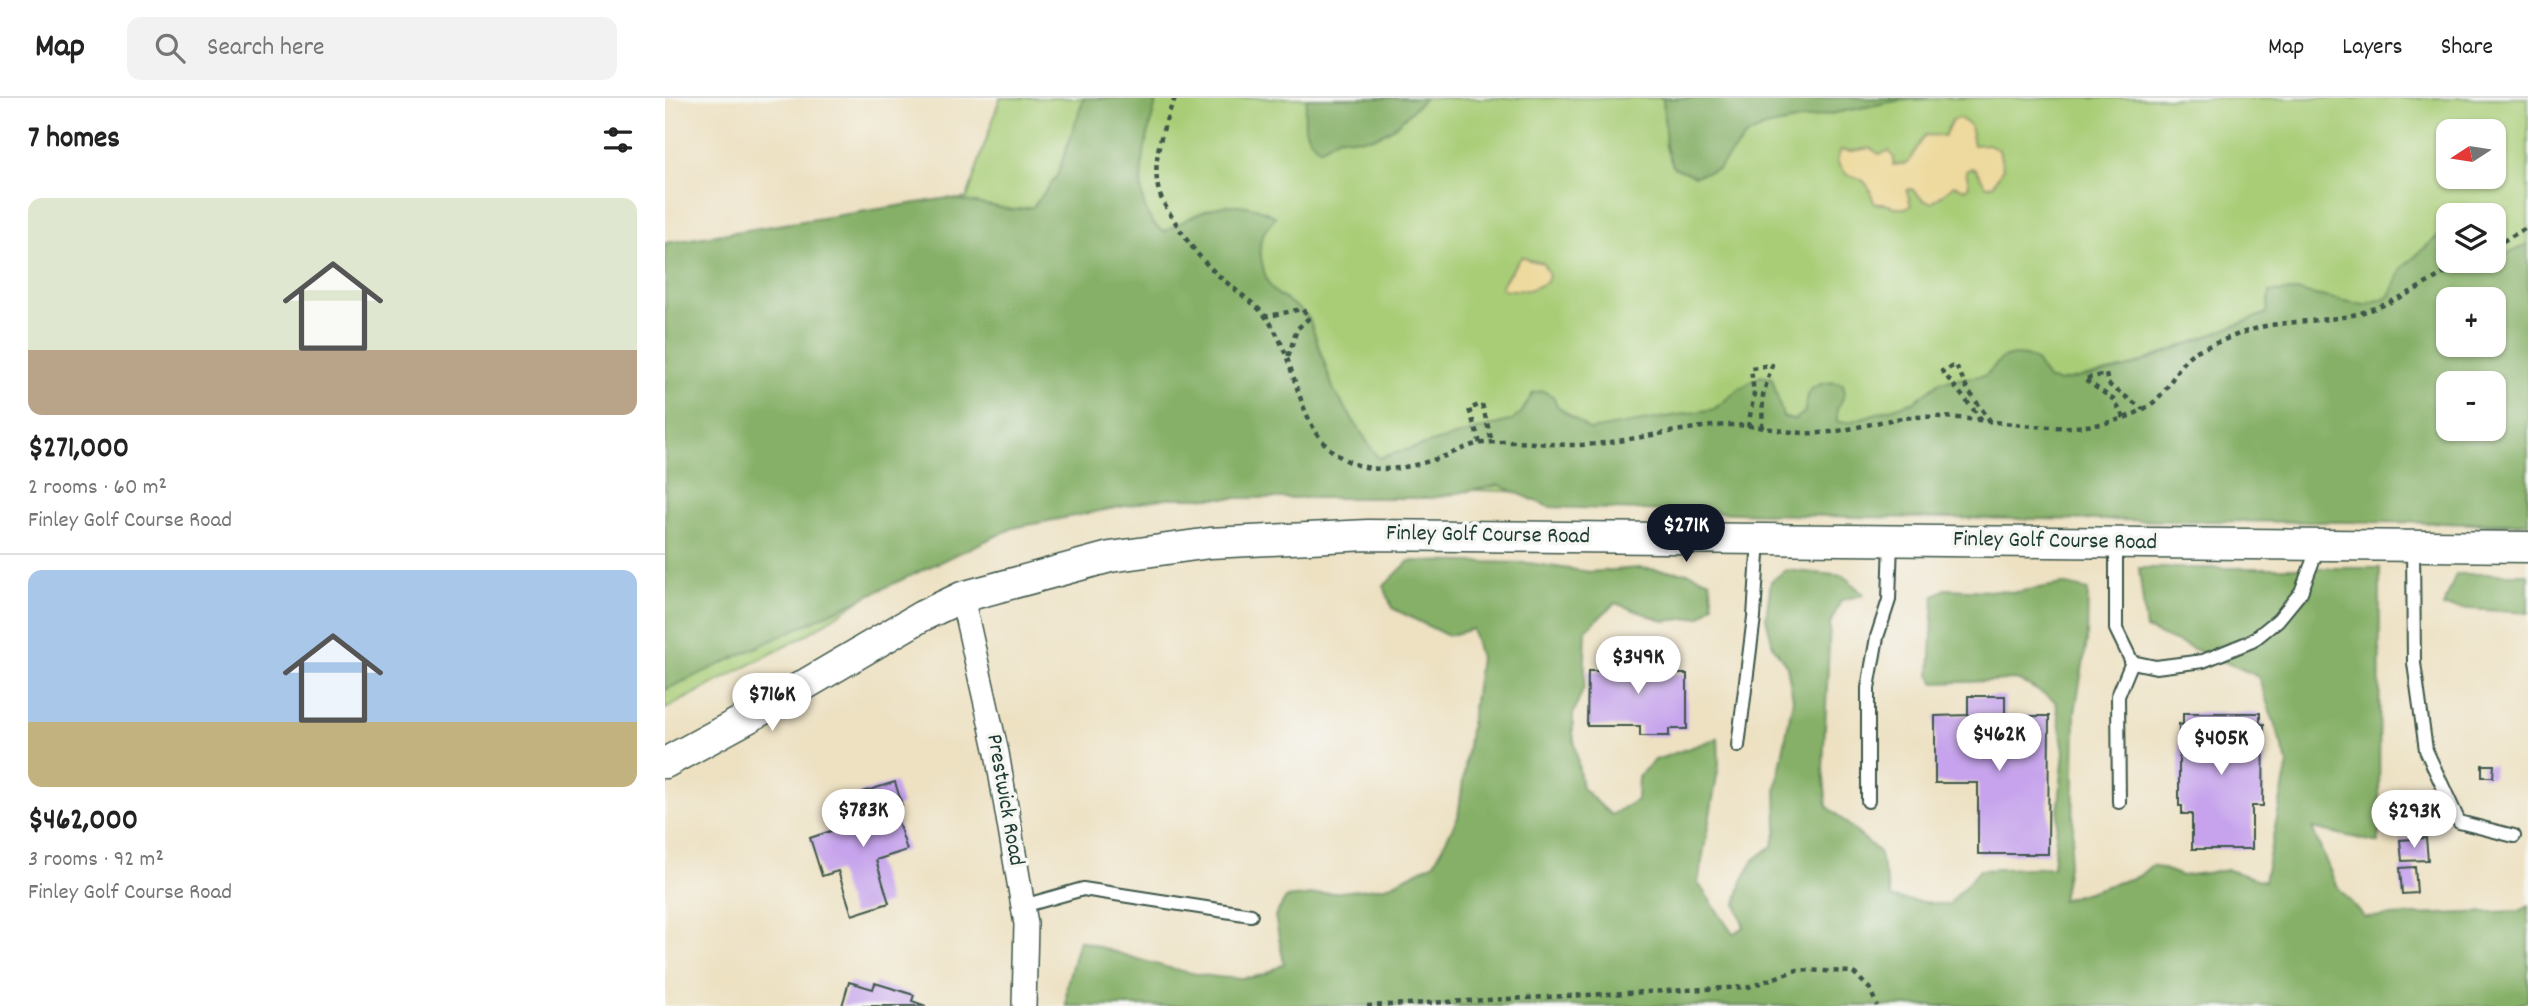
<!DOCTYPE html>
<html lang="en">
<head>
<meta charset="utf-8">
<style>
	:root { --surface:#fff; --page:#f2f2f2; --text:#222; --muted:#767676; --line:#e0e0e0; --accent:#111827 }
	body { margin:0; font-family:Dekko,sans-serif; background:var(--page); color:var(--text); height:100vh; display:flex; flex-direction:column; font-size:26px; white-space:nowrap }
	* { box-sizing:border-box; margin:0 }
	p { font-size:23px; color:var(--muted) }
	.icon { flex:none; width:38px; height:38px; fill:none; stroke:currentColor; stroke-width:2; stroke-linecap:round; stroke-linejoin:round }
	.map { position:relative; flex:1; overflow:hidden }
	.panel { display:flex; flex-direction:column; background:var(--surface); width:665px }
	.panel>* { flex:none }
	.needle { width:46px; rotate:258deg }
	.buttons { position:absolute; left:1771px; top:21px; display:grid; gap:14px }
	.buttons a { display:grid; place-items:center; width:70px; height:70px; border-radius:14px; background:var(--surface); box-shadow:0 2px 5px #0004; font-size:35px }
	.price { position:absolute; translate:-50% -60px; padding:0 16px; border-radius:24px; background:#fff; color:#222; font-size:23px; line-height:46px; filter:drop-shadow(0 2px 4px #0008) }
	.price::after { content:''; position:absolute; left:50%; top:42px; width:21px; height:16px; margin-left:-10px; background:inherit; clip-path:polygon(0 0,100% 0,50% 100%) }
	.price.on { background:var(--accent); color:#fff }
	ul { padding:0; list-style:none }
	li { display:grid; align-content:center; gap:14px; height:371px; padding:0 28px }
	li+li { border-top:2px solid var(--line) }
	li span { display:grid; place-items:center; height:217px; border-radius:14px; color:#555 }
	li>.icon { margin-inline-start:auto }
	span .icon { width:126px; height:126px; fill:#fffc; stroke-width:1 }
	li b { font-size:30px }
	h2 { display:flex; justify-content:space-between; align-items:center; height:84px; padding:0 28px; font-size:30px }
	header { display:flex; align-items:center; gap:42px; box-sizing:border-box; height:98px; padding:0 35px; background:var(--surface); border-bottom:2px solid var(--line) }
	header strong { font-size:33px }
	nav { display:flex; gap:38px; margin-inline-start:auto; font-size:24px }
	.search { width:490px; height:63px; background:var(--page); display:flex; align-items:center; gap:18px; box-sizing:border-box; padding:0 24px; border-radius:14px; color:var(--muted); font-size:26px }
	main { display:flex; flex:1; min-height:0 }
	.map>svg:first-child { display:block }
	.green { fill:#a9cd77; stroke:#648556; stroke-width:2; fill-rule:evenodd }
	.forest { fill:#86b068; stroke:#52764e; stroke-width:2; fill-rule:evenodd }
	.sand { fill:#eeda9e; stroke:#868c69; stroke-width:2 }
	.building { fill:#c6a3ec }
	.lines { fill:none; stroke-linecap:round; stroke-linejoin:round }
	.service-casing { stroke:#3e5649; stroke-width:16 }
	.minor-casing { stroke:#3e5649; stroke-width:26 }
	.tertiary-casing { stroke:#3e5649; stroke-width:33 }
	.path { stroke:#3e5649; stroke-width:4.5; stroke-dasharray:5 5; stroke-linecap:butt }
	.service { stroke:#fff; stroke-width:12 }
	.minor { stroke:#fff; stroke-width:23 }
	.tertiary { stroke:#fff; stroke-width:30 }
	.labels { text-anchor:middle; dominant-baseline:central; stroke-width:7; stroke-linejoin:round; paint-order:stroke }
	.street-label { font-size:23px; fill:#1f3d34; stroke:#f6f6f2 }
</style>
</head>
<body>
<header>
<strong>Map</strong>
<div class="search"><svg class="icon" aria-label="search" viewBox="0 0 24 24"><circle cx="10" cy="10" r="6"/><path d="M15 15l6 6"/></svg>Search here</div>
<nav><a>Map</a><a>Layers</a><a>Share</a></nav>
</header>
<main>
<section class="panel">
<h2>7 homes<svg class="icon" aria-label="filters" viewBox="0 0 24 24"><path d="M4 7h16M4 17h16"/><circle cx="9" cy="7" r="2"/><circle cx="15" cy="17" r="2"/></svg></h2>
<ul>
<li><span style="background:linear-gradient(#dfe7d0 70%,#b9a48a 0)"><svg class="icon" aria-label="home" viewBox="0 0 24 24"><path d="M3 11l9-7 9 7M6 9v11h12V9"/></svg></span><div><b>$271,000</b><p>2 rooms · 60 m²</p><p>Finley Golf Course Road</p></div></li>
<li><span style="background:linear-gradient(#a9c7e8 70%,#c2b280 0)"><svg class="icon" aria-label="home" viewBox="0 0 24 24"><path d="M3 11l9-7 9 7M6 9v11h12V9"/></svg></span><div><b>$462,000</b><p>3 rooms · 92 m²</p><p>Finley Golf Course Road</p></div></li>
</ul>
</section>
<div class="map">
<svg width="1863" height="908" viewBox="0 0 1863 908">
	<rect width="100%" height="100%" fill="#f6f6f2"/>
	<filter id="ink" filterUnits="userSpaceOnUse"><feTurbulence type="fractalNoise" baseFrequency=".0143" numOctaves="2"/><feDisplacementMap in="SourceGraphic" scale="14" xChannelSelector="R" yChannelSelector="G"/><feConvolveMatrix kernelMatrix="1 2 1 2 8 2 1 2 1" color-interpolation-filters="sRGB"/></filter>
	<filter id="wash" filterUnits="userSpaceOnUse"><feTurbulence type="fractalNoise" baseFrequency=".00686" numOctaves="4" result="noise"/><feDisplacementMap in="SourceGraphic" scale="28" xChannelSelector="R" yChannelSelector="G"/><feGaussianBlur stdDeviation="1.57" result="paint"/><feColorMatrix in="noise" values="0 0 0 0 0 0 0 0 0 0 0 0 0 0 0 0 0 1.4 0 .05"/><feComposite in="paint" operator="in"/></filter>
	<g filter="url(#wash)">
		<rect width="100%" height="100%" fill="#ede1c2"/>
		<path class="green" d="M335,0h1528v425l-32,2 -1054,-36 -310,6 -177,43 -150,98 -140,73v-458l244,-46 58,-7zM1783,33h46v46h-46zM1783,117h46v46h-46zM1783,201h46v46h-46zM1783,285h46v46h-46z"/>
		<g class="forest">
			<path d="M419,0h73c-9,36 -34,110 7,134 38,-22 69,-40 112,-15 -4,5 -10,11 -13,17 -7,13 1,47 11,57 11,10 25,15 35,27l25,73 44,67 134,-38 9,-7 12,-20 10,-2 10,5 4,10 33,24 124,-21 26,-21 21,-12 11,2 11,39 11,3 10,-7 5,-22c12,-9 20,-10 34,-7l2,10 -8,15v13h12l66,-21 25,-19 46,-7 16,-17 12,-3 12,1 10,5 11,18 11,3 68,-14 141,-55 3,-21 26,-1 68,14 26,-9 12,-28 45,-40 1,33h35l4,2 41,-19v279l-336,-2 -334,-4 -309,-10 -50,-22 -67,13h-266l-153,30 -348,162v-447l283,-45 66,12 19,-3 24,-31zM1783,201h46v46h-46zM1783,285h46v46h-46z"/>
			<path d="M642,0h118c-33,30 -38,46 -86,39l-19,12c-20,-15 -16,-29 -13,-51z"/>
			<path d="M998,0h279l-46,3 -131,26 -19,9 -28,33 -23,7 -22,-9 -7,-20z"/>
			<path d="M744,463l120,2 61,9 49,-4 50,5 21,8 3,24 -12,12 -37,4 -49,-18 -29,27 -2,57 -11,28v18l9,55 29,27 26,-15 1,-24 17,-16 63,-22 1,27 -21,118 35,51 11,-7 -8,-23 6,-23 12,-21 18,-14 5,-16 -1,-41 17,-90 -6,-33 -14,-20 -7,-28 5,-37 15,-11 58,6 20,19 -23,5 -11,24 -7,145 4,37 52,46 12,46 57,7 32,-35 73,-3 11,-116 -8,-49 -28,-17 -12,-5 -81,3 -5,-8 4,-79 11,-7 71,3 47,-8 25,6 -1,51 -12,71 -2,125 -11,63 77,-24 13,-11 30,11 46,-6 36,11 24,-117 -30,-88 -112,-47 -7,-61h241l-1,275 -67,-15 24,57 28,32 155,-6 9,-5v95l-12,5h-1450l1,-22 12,-44c46,15 140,50 186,34 6,-3 13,-7 19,-10l-9,-48 11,-18 100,-11 48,-24 24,-46 22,-159 -8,-29 -24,7 -56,-28 -8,-22z"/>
			<path d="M1791,476h72v39l-85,-6z"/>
		</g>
		<g class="sand">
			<path d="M1294,20l11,7 4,20 15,-1 10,6 4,18 -10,17 -7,1 -10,-16 -4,-2 -6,3 3,13 -3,5 -12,-4 -22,18 -8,-2 -12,-12h-3l-2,2 4,15c-11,5 -16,0 -27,-2 -3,0 -7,0 -10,-1 -5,-18 -8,-25 -27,-28 -9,-12 -13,-11 -6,-25l11,1 18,-3 9,6 10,-3 5,7 -1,7 15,-2 17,-28 19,1 8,-16z"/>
			<path d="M858,158l6,4 14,3 6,12 -2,7 -18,8h-25l-3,-3c3,-7 17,-27 22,-31z"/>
		</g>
		<g id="blocks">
			<g class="building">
				<path d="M940,559l67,1v16h15v55h-18v7h-29v-10h-53l1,-55h17z"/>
				<path d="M1303,598h37v20h44l-1,138h-70v-71h-43v-67l33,-1z"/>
				<path d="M1518,615h77v11h4l-1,82h-11v43h-60v-35h-10v-8h-3v-82l4,1z"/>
				<path d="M1817,667h12l-1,12h-11z"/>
				<path d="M230,684l7,23 -7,2 3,9h-2l11,34 -31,10 13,43 -37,12 -14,-44 -16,5 -12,-38 33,-11 -3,-9 11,-3 2,9 15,-5 -8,-26z"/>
				<path d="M1761,740l2,22 -26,1 -2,-21z"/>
				<path d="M1750,769l2,26 -15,1 -2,-26z"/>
				<path d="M184,884l24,7 2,-6 39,12 -2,6 14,5h-84z"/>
			</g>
		</g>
	</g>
	<g filter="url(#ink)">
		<use href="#blocks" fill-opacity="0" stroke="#3e5649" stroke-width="2"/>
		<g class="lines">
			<g class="service-casing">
				<g id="service">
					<path d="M1451,445v86l16,33 24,5 47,-6 49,-20 26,-21 23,-28 18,-47"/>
					<path d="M1748,448l1,117 12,87 33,72 55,14"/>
					<path d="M1073,648l16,-129 5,-78"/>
					<path d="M1203,703v-113l9,-51 12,-37 2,-59"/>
					<path d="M1454,704l-1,-106 14,-34"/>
					<path d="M358,808l60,-17 168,26"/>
				</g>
			</g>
			<g class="minor-casing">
				<path id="minor" d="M297,499l35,156 29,171 -2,82"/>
			</g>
			<g class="tertiary-casing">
				<path id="tertiary" d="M0,665l88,-48 169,-99 40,-19 148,-40 100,-14 158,-8 1160,12"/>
			</g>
			<g class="path">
				<path d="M510,0c-12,28 -24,63 -16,94 3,10 10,20 15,28 25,41 40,53 77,82 53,42 36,132 99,160 30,14 66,4 95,-6 12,-4 25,-12 38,-13 8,-1 16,-1 24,-1 30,0 60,5 89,2 45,-5 90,-18 136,-19 30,0 58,10 88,8 33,-2 64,-15 96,-16 62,-3 123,18 185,7 20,-4 45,-12 58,-27 13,-13 19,-34 34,-44 7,-4 16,-7 23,-10 15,-6 30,-12 45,-16 32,-7 65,-5 96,-13 41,-11 73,-34 109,-53"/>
				<path d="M1829,148l34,-19"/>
				<path d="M599,219l38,-8 7,9 -12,11 -9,28"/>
				<path d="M1459,320l-10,-18 -30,-21 22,-5 2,10 35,25"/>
				<path d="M1317,322l-40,-49 14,-6 12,25 23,32"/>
				<path d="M1083,329l6,-33 -3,-26 21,-3 -9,30 -1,34"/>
				<path d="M815,345l-11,-34 13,-5 10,38"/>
				<path d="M702,908l382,-19 48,-17 56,2 17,17 7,17"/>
			</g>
			<use href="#service" class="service"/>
			<use href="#minor" class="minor"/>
			<use href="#tertiary" class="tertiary"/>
		</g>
	</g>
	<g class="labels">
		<g class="street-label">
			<text transform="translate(823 438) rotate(1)">Finley Golf Course Road</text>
			<text transform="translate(1390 444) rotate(1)">Finley Golf Course Road</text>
			<text transform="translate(339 702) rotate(80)">Prestwick Road</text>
		</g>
	</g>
</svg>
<div class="buttons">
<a><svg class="needle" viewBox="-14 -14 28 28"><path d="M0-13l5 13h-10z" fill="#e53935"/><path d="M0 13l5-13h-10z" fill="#767676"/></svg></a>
<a><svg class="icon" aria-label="layers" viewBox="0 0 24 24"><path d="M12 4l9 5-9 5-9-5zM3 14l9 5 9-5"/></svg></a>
<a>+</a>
<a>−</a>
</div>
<b class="price on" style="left:1021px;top:466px">$271K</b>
<b class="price" style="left:973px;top:598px">$349K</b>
<b class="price" style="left:107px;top:635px">$716K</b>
<b class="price" style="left:1334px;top:675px">$462K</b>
<b class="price" style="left:1556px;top:679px">$405K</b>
<b class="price" style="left:198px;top:751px">$783K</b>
<b class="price" style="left:1749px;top:752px">$293K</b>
</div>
</main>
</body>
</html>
